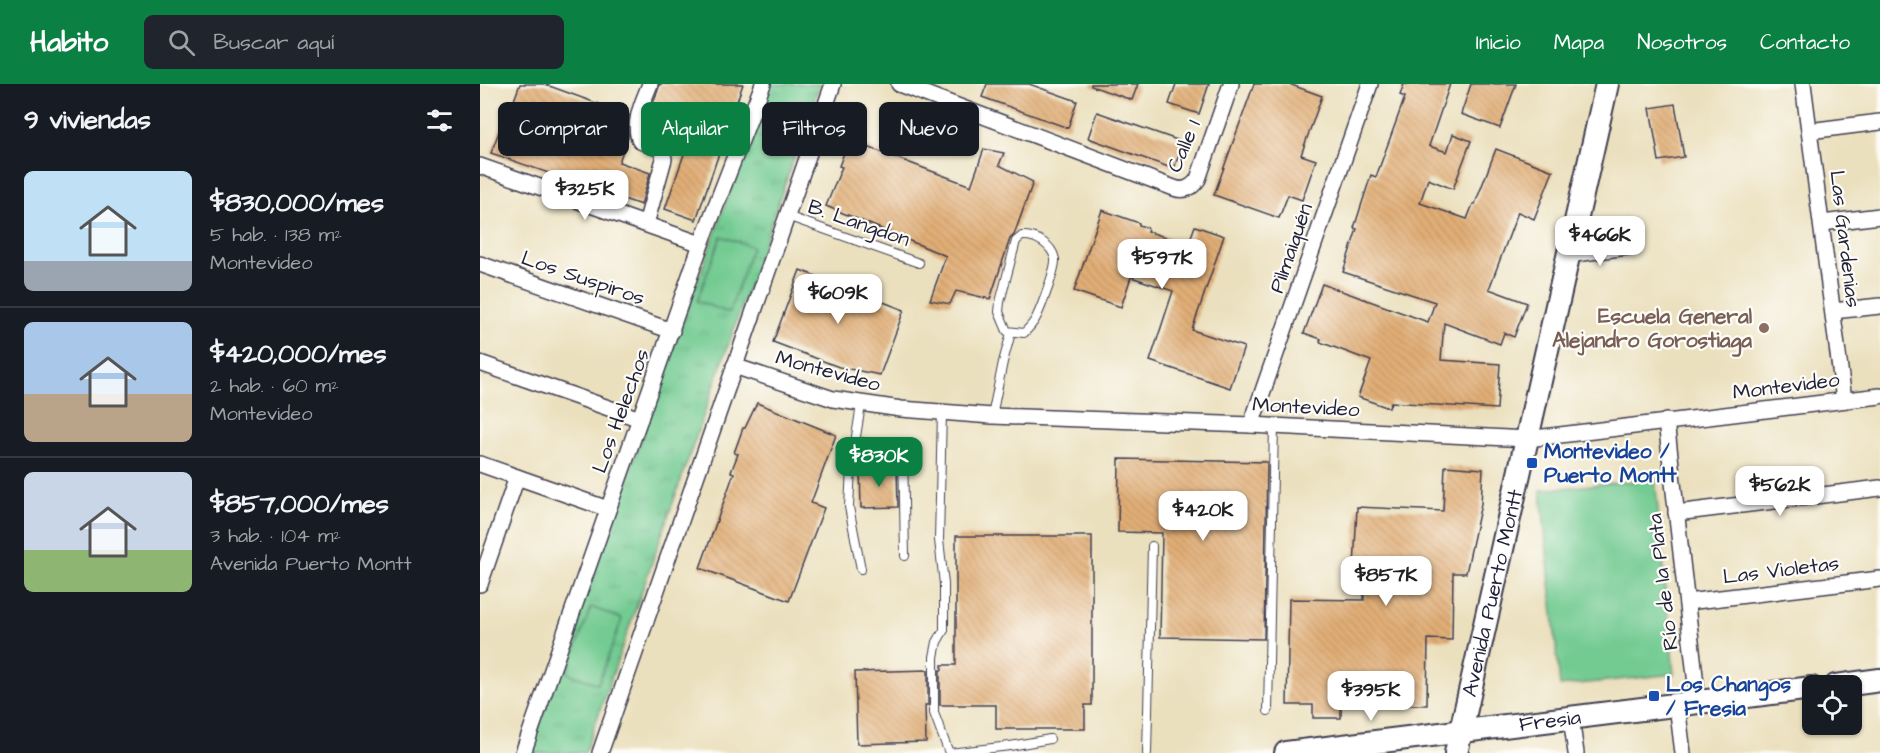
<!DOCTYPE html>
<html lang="es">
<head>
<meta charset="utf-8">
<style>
	:root { --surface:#171b24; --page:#20242c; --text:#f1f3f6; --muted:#9ea1a6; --line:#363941; --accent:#0b8043 }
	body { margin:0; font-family:"Architects Daughter",sans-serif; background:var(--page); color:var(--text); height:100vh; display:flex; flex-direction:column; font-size:22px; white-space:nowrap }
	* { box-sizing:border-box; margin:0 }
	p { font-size:20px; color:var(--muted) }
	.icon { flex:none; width:33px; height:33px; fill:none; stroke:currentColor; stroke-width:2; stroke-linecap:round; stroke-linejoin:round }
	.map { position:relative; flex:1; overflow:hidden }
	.details { display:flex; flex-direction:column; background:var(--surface); width:480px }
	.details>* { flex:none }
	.banner { position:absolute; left:18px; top:18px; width:570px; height:54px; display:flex; gap:12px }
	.buttons { position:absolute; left:1322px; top:591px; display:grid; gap:12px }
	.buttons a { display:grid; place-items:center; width:60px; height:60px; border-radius:9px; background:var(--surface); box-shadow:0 2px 4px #0004; font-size:30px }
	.price { position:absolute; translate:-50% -51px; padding:0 14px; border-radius:12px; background:#fff; color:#222; font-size:20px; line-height:39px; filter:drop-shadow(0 2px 3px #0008) }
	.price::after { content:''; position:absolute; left:50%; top:36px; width:18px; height:14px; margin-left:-9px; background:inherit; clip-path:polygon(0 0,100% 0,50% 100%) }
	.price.on { background:var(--accent); color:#fff }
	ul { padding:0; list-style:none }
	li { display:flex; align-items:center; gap:18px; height:150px; padding:0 24px }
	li+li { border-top:2px solid var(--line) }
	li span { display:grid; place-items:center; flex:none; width:168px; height:120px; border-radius:9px; color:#555 }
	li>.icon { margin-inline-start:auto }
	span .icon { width:72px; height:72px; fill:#fffc; stroke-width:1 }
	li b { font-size:26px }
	h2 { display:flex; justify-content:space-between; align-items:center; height:72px; padding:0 24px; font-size:26px }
	.chip { padding:0 21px; border-radius:9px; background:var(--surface); box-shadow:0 2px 4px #0004; font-size:21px; line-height:54px }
	.chip.on { background:var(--accent); color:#fff }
	header { display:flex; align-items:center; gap:36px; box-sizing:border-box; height:84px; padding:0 30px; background:var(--accent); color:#fff }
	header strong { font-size:28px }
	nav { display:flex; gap:33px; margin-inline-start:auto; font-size:21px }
	.search { width:420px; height:54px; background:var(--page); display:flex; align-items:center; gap:15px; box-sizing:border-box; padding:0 21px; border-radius:9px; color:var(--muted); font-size:22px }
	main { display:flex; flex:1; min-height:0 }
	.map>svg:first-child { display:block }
	.grass { fill:url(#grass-tufts); stroke:#4a7666; stroke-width:1.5 }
	.pitch { fill:#73cb92; stroke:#4a7666; stroke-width:1.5 }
	.building { fill:url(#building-back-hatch) }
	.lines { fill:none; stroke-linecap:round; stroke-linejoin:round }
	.lane-casing { stroke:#403e4f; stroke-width:10 }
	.street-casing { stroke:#403e4f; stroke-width:18 }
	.secondary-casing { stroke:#403e4f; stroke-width:26 }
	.lane { stroke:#fff; stroke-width:8 }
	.street { stroke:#fff; stroke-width:15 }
	.secondary { stroke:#fff; stroke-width:22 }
	.education-dot { fill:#8d6e63; stroke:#fdfcf7; stroke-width:2 }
	.transit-dot { fill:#1a4fb4; stroke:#fdfcf7; stroke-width:2 }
	.labels { text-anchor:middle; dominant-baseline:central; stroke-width:4.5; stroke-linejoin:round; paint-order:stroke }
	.street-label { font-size:21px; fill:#22223b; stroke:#fdfcf7 }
	.education-label { font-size:21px; font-weight:bold; fill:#785e54; stroke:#fdfcf7; text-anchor:end }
	.transit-label { font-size:21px; font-weight:bold; fill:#164399; stroke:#fdfcf7; text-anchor:start }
</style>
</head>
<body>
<header>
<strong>Habito</strong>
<div class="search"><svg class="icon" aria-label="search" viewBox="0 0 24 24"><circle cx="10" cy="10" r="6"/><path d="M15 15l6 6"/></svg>Buscar aquí</div>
<nav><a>Inicio</a><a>Mapa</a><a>Nosotros</a><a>Contacto</a></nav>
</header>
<main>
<section class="details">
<h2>9 viviendas<svg class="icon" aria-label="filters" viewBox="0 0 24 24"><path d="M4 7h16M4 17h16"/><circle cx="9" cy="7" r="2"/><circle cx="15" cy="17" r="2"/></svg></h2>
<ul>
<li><span style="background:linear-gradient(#bfe0f5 75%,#9aa5b1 0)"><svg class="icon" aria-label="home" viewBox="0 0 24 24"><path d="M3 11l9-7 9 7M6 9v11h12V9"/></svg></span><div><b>$830,000/mes</b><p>5 hab. · 138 m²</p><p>Montevideo</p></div></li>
<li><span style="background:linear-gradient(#a9c7e8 60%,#b9a48a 0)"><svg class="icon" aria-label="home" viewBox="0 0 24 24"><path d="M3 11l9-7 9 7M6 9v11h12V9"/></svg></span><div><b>$420,000/mes</b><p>2 hab. · 60 m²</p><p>Montevideo</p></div></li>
<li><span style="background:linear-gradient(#c9d6e8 65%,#8fb573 0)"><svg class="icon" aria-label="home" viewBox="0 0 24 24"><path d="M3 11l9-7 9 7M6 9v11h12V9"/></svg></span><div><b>$857,000/mes</b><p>3 hab. · 104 m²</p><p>Avenida Puerto Montt</p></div></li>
</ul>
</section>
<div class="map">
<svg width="1400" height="669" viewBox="0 0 1400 669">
	<defs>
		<pattern id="grass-tufts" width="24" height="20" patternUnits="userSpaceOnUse" patternTransform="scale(1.5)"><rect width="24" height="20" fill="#73cb92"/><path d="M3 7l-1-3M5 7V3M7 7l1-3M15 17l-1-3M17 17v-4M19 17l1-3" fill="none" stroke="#63ae7f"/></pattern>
		<pattern id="building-back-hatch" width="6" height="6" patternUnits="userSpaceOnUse" patternTransform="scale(1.5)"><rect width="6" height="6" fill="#e1ae76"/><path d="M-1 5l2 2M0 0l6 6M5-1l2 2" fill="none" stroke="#c19567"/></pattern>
	</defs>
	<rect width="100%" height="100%" fill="#fdfcf7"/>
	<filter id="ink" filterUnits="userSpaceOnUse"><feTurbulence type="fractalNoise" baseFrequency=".0167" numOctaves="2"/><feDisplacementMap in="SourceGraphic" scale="12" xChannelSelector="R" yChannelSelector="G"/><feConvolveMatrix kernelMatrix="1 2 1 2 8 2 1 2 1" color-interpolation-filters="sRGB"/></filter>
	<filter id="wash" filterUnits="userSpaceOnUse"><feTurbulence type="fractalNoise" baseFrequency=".008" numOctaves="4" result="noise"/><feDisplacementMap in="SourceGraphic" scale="24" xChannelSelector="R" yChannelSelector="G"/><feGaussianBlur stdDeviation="1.35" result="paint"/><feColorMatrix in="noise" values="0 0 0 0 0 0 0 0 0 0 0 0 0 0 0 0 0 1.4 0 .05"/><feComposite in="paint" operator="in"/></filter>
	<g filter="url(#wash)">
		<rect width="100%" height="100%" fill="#ebe0be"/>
		<path class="grass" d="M288,0h52l-235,669h-56z"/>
		<g class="pitch">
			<path d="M241,152l31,11 -23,66 -32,-12z"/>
			<path d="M1175,395l19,195 -114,12 -19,-196z"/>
			<path d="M111,523l31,12 -24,65 -31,-11z"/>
		</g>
		<g id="blocks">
			<g class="building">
				<path d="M40,0h24l85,31 -1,22 -9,25 31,11 -9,32 -150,-52 12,-32 3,1z"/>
				<path d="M180,0h83l-47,136 -31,-11 25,-72 -43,-16z"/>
				<path d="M507,0h42l48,17 -9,27 -86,-31z"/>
				<path d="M611,0h47l-6,16 -41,-14z"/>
				<path d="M696,0h33l-10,30 -30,-10z"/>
				<path d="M774,0h35l33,12 -21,59 15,5 -14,40 -14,-5 -9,23 -65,-23z"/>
				<path d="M924,0h46l-21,62 18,6 6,-18 18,7 -18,48 -25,-10 -8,24 47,16 6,-15h2l21,-55 57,22 -19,48 -16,-7 -29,77 38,14 -13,34 -10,-4 -4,11 -56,-21 -3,37 59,4 -3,45 -106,-7 -2,6 -31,-11 13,-36 -51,-19 1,-3 -17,-6 18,-49 106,38 7,-20 -92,-30 14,-43 -3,-1 17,-53 5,2 29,-80 -5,-2z"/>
				<path d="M991,0h45l-16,44 -39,-14z"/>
				<path d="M1195,20l9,53 -25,4 -9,-53z"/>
				<path d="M617,28l86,30 -9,27 -86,-31z"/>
				<path d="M369,56l122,46 13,-37 20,4 -5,12 34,17 -19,53 -4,4 -20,60 -34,-8 -6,13 -20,-4 16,-44 -120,-50 16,-39 -3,-1z"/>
				<path d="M622,126l37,13v2l9,3 -1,3 41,14 7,-19 29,10 -32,94 52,17 -14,41 -80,-27 23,-70 -42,-14 -10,30 -47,-16z"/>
				<path d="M320,186l104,40 -24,65 -41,-8 -66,-25z"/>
				<path d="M277,319l79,32 -25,68 13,5 -35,93 -89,-33 34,-95 -3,-1 7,-18 -4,-1 9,-25h2z"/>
				<path d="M639,375l148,3 -3,177 -104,-2 2,-104 -44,-1z"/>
				<path d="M965,382l38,3 -2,35 -15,69h-13l-1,67 -24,-1 -1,66 -82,-1 -1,2h-3v12h-28v-13h-26l2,-106 75,1v-10l26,1 1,-21 -37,-2 3,-61 86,4z"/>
				<path d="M380,385h37l1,38 -37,1z"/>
				<path d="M476,452h136v169h-7v24h-89v-24h-56v-35h2v-5h14z"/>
				<path d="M448,586v35h-3l1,37 -69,2 -2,-72z"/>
			</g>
		</g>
	</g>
	<g filter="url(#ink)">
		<use href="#blocks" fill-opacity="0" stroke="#403e4f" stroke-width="1.5"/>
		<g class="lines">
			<g class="lane-casing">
				<g id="lane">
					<path d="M307,132l132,47"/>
					<path d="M542,152c14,-1 30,9 33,23 1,10 -14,49 -19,59 -3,6 -7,10 -12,15l-17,-2 -8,-19 1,-10 16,-61z"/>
					<path d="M381,321l-10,63 -2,39 12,62"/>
					<path d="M462,328l-3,128 5,44v46l-7,12 -3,15v56l15,40"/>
					<path d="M512,332l11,-54 8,-29"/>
					<path d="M375,358l45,3 3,2 2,109"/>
					<path d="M788,627l6,-285"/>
					<path d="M469,669l61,-7 40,-7"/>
					<path d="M667,669l5,-207"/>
				</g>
			</g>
			<g class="street-casing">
				<g id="street">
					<path d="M419,0l275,104c10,4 18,0 24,-9l33,-95"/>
					<path d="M1323,0l41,316"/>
					<path d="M1329,47l71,-9"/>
					<path d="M0,82l221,78"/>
					<path d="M1342,139l58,-7"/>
					<path d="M166,140l18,-65 -2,-9 -22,-9c-8,-18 3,-39 10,-57"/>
					<path d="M1088,171l59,-8"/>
					<path d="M0,180l192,67"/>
					<path d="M1353,227l47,-5"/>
					<path d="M0,279l160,56"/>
					<path d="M254,282l99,33 68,10 91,7 259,9 276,14 353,-43"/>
					<path d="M1186,337l32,281"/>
					<path d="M771,341l119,-341"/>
					<path d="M0,380l128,45"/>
					<path d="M1196,429l204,-25"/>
					<path d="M0,500l37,-107"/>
					<path d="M1207,518l193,-23"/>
					<path d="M1197,621l6,48"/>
					<path d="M1091,634l5,35"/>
					<path d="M43,669l178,-509 62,-160"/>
					<path d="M120,669l233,-669"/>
				</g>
			</g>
			<g class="secondary-casing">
				<g id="secondary">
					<path d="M1356,602l44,-6"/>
					<path id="s1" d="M806,669l526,-65"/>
					<path id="s2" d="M976,669l151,-669"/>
				</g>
			</g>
			<use href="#lane" class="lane"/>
			<use href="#street" class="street"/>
			<use href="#secondary" class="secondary"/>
		</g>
	</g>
	<circle class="education-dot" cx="1284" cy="244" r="6"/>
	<g class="transit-dot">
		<rect x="1046" y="373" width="12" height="12" rx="3"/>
		<rect x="1168" y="606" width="12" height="12" rx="3"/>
	</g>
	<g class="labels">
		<g class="street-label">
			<text transform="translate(704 62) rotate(-67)">Calle 1</text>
			<text transform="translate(379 139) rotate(19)">B. Langdon</text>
			<text transform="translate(1365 155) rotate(83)">Las Gardenias</text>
			<text transform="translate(811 164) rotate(-71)">Pilmaiquén</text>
			<text transform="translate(103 194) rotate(19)">Los Suspiros</text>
			<text transform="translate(348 287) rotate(15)">Montevideo</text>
			<text transform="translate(1306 302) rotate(-7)">Montevideo</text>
			<text transform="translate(826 323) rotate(3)">Montevideo</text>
			<text transform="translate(141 327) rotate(-70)">Los Helechos</text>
			<text transform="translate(1301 486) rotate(-7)">Las Violetas</text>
			<text transform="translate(1183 498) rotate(-97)">Río de la Plata</text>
			<text stroke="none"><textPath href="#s2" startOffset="164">Avenida Puerto Montt</textPath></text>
			<text stroke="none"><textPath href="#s1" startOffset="266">Fresia</textPath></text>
		</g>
		<g class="education-label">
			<text x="1272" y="232">Escuela General<tspan x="1272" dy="24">Alejandro Gorostiaga</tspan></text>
		</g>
		<g class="transit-label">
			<text x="1064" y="367">Montevideo /<tspan x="1064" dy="24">Puerto Montt</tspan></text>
			<text x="1186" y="600">Los Changos<tspan x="1186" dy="24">/ Fresia</tspan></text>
		</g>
	</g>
</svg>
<div class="buttons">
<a><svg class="icon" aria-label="locate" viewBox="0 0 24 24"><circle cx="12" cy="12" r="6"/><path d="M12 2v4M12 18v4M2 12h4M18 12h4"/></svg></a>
</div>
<b class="price" style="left:105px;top:137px">$325K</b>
<b class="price" style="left:1120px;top:183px">$466K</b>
<b class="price" style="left:682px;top:206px">$597K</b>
<b class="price" style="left:358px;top:241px">$609K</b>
<b class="price on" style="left:399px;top:404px">$830K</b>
<b class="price" style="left:1300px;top:433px">$562K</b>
<b class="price" style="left:723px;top:458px">$420K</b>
<b class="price" style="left:906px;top:523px">$857K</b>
<b class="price" style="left:891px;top:638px">$395K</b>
<div class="banner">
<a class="chip">Comprar</a>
<a class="chip on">Alquilar</a>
<a class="chip">Filtros</a>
<a class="chip">Nuevo</a>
</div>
</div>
</main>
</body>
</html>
